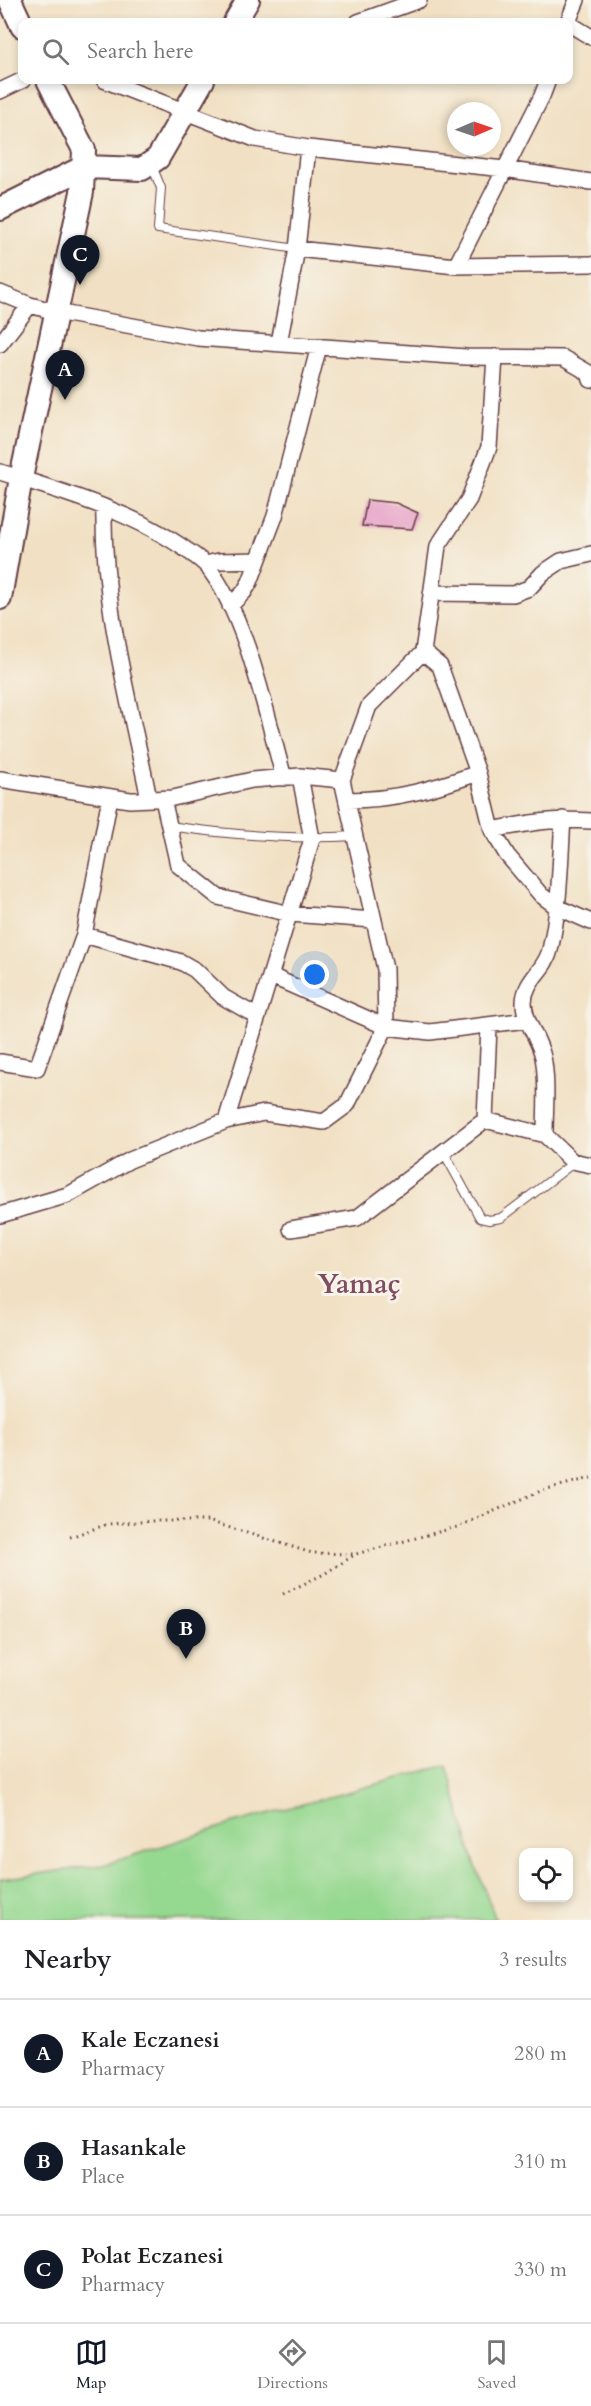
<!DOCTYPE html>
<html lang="en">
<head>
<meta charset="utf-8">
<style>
	body { margin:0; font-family:Cardo,serif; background:#f2f2f2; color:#202124 }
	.controls { position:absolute; right:18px; bottom:18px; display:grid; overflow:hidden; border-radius:12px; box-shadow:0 3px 9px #0003 }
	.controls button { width:54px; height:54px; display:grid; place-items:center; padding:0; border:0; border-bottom:2px solid #e0e0e0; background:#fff; color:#202124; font:30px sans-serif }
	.compass { position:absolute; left:447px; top:102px; width:54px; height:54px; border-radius:50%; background:#fff; box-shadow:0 3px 9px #0003; rotate:88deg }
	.you { position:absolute; left:315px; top:975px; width:21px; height:21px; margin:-15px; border:4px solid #fff; border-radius:50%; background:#1a73e8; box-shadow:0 0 0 9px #1a73e833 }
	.badge { display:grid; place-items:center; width:39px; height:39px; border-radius:50%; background:#111827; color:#fff; font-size:20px; font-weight:700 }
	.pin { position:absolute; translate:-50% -50px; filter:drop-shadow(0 2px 3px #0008) }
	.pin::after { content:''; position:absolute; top:32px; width:21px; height:18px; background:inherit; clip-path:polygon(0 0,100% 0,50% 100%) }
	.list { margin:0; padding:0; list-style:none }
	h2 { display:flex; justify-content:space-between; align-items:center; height:78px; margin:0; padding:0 24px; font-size:26px }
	h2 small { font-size:20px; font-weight:400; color:#757577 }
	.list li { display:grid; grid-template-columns:39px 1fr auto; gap:18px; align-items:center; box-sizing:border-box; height:108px; padding:0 24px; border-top:2px solid #e0e0e0 }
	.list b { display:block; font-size:22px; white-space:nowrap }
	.list p { margin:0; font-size:20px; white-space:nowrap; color:#757577 }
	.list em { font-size:20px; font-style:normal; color:#757577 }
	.icon { flex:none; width:33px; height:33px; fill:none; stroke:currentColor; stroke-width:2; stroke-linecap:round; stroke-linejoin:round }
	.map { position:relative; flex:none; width:591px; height:1920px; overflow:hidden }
	.search { position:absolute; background:#fff; box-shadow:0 3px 9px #0003; left:18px; right:18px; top:18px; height:66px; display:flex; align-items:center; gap:15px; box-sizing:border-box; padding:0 21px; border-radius:12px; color:#757577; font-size:22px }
	.sheet { height:402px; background:#fff }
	nav { display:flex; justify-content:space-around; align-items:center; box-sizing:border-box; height:84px; border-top:2px solid #e0e0e0; background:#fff; font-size:16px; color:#757577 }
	nav a { display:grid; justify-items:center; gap:3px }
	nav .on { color:#111827 }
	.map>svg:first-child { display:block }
	.green { fill:#95d890; stroke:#707c5e; stroke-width:1.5 }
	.building { fill:#e6a0c7 }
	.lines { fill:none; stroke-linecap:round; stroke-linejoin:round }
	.lane-casing { stroke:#633c42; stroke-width:10 }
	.street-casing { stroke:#633c42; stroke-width:18 }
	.secondary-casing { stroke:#633c42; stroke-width:26 }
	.path { stroke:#633c42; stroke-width:3; stroke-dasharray:1.5 4.5; stroke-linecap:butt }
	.lane { stroke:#fff; stroke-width:8 }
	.street { stroke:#fff; stroke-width:15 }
	.secondary { stroke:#fff; stroke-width:22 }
	.labels { text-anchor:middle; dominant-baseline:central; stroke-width:6; stroke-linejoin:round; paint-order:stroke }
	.district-label { font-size:27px; font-weight:bold; fill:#814c62; stroke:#f7f3e8 }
</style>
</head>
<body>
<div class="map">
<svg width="591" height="1920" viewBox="0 0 591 1920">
	<rect width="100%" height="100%" fill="#f7f3e8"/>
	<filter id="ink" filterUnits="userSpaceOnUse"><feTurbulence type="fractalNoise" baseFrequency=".0167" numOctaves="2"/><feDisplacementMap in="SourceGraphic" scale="12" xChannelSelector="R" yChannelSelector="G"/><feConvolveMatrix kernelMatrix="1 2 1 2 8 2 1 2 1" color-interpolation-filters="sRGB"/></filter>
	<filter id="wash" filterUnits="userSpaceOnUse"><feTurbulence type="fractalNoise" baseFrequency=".008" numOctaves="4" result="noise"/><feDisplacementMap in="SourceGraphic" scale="24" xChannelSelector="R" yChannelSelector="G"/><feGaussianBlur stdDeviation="1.35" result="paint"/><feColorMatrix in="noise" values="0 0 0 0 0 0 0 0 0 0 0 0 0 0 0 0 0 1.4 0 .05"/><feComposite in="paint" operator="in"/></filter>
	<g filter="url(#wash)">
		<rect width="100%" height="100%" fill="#f1e0c3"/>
		<path class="green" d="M447 1765 471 1853 496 1920H0V1879L103 1865 237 1822Z"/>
		<g id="blocks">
			<path class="building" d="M367 500 396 503 418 513 412 529 362 526Z"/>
		</g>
	</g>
	<g filter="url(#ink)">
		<use href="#blocks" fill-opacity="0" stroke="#633c42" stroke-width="1.5"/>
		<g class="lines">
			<g class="lane-casing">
				<path id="lane" d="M152 166 161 188 158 229 297 249
					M169 826C231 835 292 840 355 836
					M443 1151 480 1218 489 1220 501 1218 568 1167 572 1161"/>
			</g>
			<g class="street-casing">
				<path id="street" d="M358 22 419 0
					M568 22 577 0
					M568 23 591 37
					M104 80 255 139 308 148 504 169 591 182
					M0 91 23 80
					M297 249 456 266 591 264
					M456 266 542 96 548 80
					M0 293 30 305 56 312 198 338 466 357 563 358 589 373 591 380
					M279 343 297 249 308 148
					M0 344 30 305
					M0 472C63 492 134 512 188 551 194 555 201 560 206 565 246 613 267 717 284 778
					M104 507C102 606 130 703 149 799
					M205 564 219 561 258 560
					M432 593 513 594 529 588 543 573 561 561 591 554
					M230 606 244 592 250 582 275 516 319 346
					M423 652 440 666 478 773 492 830 507 855 541 895 557 907 591 922
					M0 779 130 800 173 798 252 780 300 776 342 780
					M163 799 178 865 218 897 290 914 374 920
					M347 800C396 800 433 789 478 773
					M492 830C529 823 553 818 591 821
					M84 935 181 962 195 970 223 997 258 1017
					M271 976 386 1027 385 969 342 780 369 706 423 652 438 546 469 499 489 447 495 357
					M0 1062 37 1068 84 935 110 797
					M485 1120 545 1135 572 1161 591 1165
					M226 1121 312 839 300 776
					M545 1135C545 1109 548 1082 543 1057 539 1038 524 1022 524 1002 525 979 545 971 550 950 560 907 560 862 563 819
					M0 1215 68 1195 130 1160 226 1121 264 1113 324 1122 347 1105 386 1027 430 1032 527 1020
					M291 1229 357 1218 485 1120 489 1026"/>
			</g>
			<g class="secondary-casing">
				<path id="secondary" d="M10 0 22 26
					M235 22 248 0
					M0 209 84 167 142 169 158 158 203 80
					M0 598 21 478 82 192 84 150 48 80"/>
			</g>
			<path class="path" d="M70 1537 108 1524 153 1521H208L312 1553 355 1554
				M283 1594 324 1574 356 1554 457 1527 543 1490 591 1478"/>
			<use href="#lane" class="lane"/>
			<use href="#street" class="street"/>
			<use href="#secondary" class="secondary"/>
		</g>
	</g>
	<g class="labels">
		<g class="district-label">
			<text x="359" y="1284">Yamaç</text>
		</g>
	</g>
</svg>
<div class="controls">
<button><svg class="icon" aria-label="locate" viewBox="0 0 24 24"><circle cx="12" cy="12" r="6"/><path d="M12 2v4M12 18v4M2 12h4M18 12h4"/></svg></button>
</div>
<svg class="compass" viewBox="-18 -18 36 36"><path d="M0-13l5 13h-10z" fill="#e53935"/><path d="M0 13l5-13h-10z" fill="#757577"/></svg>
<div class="you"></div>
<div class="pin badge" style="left:65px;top:400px">A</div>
<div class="pin badge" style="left:186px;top:1659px">B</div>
<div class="pin badge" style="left:80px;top:285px">C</div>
<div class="search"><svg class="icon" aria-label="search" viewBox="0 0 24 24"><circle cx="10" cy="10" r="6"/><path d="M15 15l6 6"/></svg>Search here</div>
</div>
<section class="sheet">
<h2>Nearby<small>3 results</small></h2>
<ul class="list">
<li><span class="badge">A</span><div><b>Kale Eczanesi</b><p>Pharmacy</p></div><em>280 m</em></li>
<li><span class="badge">B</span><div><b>Hasankale</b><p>Place</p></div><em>310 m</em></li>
<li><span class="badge">C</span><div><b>Polat Eczanesi</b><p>Pharmacy</p></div><em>330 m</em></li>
</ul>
</section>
<nav>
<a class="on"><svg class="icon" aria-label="map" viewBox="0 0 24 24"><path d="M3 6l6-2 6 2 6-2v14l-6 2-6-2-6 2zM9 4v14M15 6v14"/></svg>Map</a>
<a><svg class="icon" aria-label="directions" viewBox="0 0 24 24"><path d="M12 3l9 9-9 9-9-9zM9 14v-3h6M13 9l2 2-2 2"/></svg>Directions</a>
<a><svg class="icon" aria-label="saved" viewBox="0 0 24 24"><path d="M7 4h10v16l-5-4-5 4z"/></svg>Saved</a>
</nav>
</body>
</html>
